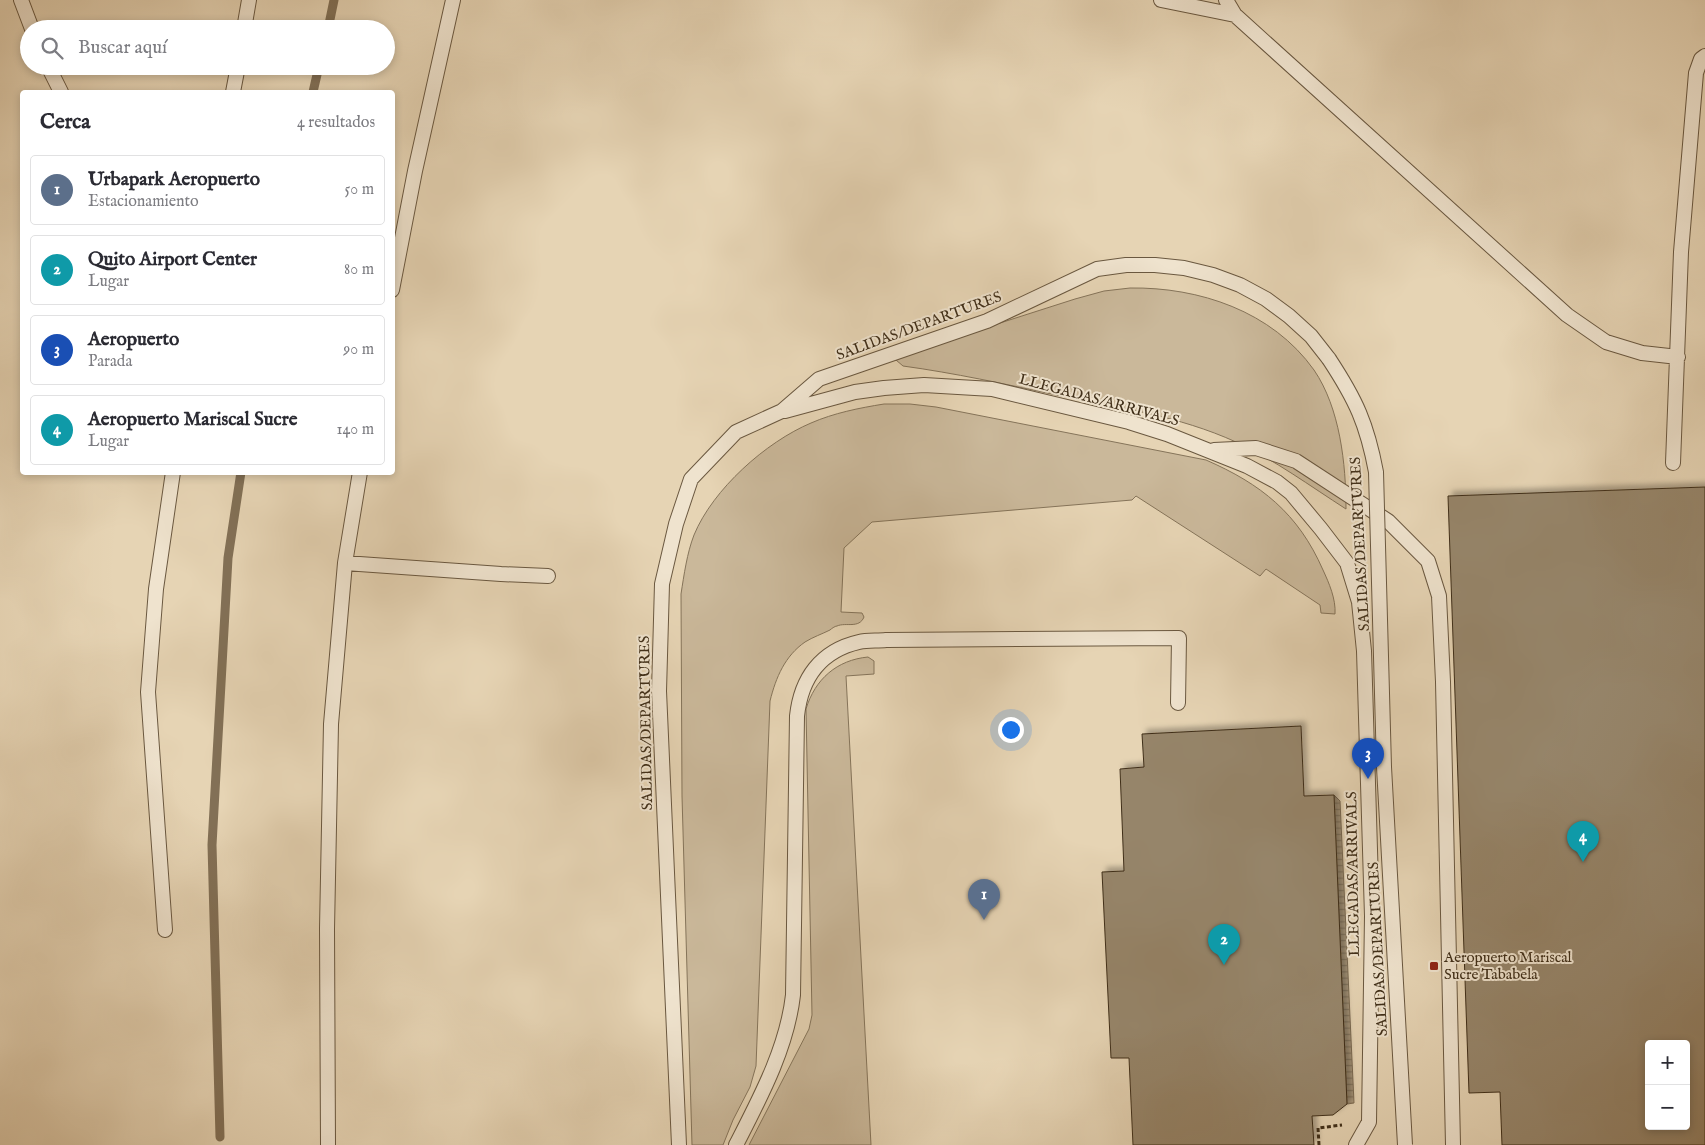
<!DOCTYPE html>
<html lang="es">
<head>
<meta charset="utf-8">
<style>
	body { margin:0; font-family:"IM FELL English",serif; background:#f7f7f7; color:#2b2b33 }
	.controls { position:absolute; right:15px; bottom:15px; display:grid; overflow:hidden; border-radius:5px; box-shadow:0 2px 8px #0003 }
	.controls button { width:45px; height:45px; display:grid; place-items:center; padding:0; border:0; border-bottom:1px solid #e1e1e2; background:#fff; color:#2b2b33; font:25px sans-serif }
	.you { position:absolute; left:1010px; top:729px; width:18px; height:18px; margin:-12px; border:4px solid #fff; border-radius:50%; background:#1a73e8; box-shadow:0 0 0 8px #1a73e833 }
	.badge { display:grid; place-items:center; width:32px; height:32px; border-radius:50%; background:#8f2418; color:#fff; font-size:16px; font-weight:700 }
	.pin { position:absolute; translate:-50% -41px; filter:drop-shadow(0 1px 2px #0008) }
	.pin::after { content:''; position:absolute; top:26px; width:18px; height:15px; background:inherit; clip-path:polygon(0 0,100% 0,50% 100%) }
	.list { margin:0; padding:0; list-style:none }
	h2 { display:flex; justify-content:space-between; align-items:center; height:65px; margin:0; padding:0 20px; font-size:21px }
	h2 small { font-size:16px; font-weight:400; color:#7c7c81 }
	.list li { display:grid; grid-template-columns:32px 1fr auto; gap:15px; align-items:center; box-sizing:border-box; height:70px; margin:0 10px 10px; padding:0 10px; border:1px solid #e1e1e2; border-radius:5px }
	.list b { display:block; font-size:19px; white-space:nowrap }
	.list p { margin:0; font-size:16px; white-space:nowrap; color:#7c7c81 }
	.list em { font-size:16px; font-style:normal; color:#7c7c81 }
	.icon { flex:none; width:28px; height:28px; fill:none; stroke:currentColor; stroke-width:2; stroke-linecap:round; stroke-linejoin:round }
	.map { position:relative; flex:none; width:1705px; height:1145px; overflow:hidden }
	.search { position:absolute; background:#fff; box-shadow:0 2px 8px #0003; left:20px; top:20px; width:375px; height:55px; display:flex; align-items:center; gap:12px; box-sizing:border-box; padding:0 18px; border-radius:28px; color:#7c7c81; font-size:19px }
	.panel { position:absolute; background:#fff; box-shadow:0 2px 8px #0003; left:20px; top:90px; width:375px; height:385px; border-radius:5px }
	.map>svg:first-child { display:block }
	.green { fill:#cab89a; stroke:#85745a }
	.water { fill:url(#water-rules); stroke:#827056 }
	.lines { fill:none; stroke-linecap:round; stroke-linejoin:round }
	.stream { stroke:#827056; stroke-width:9 }
	.building { fill:#96856a; stroke:#402f19; fill-rule:evenodd; filter:url(#shadow) }
	.service-casing { stroke:#6a5840; stroke-width:16 }
	.path { stroke:#402f19; stroke-width:3; stroke-dasharray:4 2.5; stroke-linecap:butt }
	.service { stroke:#efe3ce; stroke-width:14 }
	.service-bridge-casing { stroke:#6a5840; stroke-width:16; stroke-linecap:butt }
	.service-bridge { stroke:#efe3ce; stroke-width:14 }
	.poi-dot { fill:#8f2418; stroke:#efe3ce; stroke-width:2 }
	.labels { text-anchor:middle; dominant-baseline:central; stroke-width:4; stroke-linejoin:round; paint-order:stroke }
	.street-label { font-size:15px; fill:#402f19; stroke:#efe3ce }
	.poi-label { font-size:15px; fill:#402f19; stroke:#efe3ce; text-anchor:start }
</style>
</head>
<body>
<div class="map">
<svg width="1705" height="1145" viewBox="0 0 1705 1145">
	<defs>
		<pattern id="water-rules" width="6" height="5" patternUnits="userSpaceOnUse" patternTransform="scale(1.25)"><rect width="6" height="5" fill="#ae9c7f"/><path d="M0 2.5h6" fill="none" stroke="#8f8067"/></pattern>
		<filter id="shadow"><feDropShadow dx="4.5" dy="-4.5" stdDeviation="2.5" flood-color="#0004"/></filter>
	</defs>
	<rect width="100%" height="100%" fill="#e6d4b4"/>
	<filter id="stains"><feTurbulence type="fractalNoise" baseFrequency=".004" numOctaves="4"/><feColorMatrix values="0 0 0 0 .2 0 0 0 0 .09 0 0 0 0 .02 0 0 0 .5 -.17"/></filter>
	<radialGradient id="worn" r=".72"><stop offset=".6" stop-color="#630" stop-opacity="0"/><stop offset="1" stop-color="#630" stop-opacity=".3"/></radialGradient>
	<path class="green" d="M1130 288C1199 287 1272 311 1314 370 1340 408 1346 464 1346 509 1310 486 1275 460 1236 442 1179 416 1117 407 1056 395 1005 384 954 373 903 366L896 360 897 356 1075 299 1104 291Z
		M884 404H910L936 407 1206 460C1261 484 1298 513 1323 570 1329 583 1336 599 1335 614L1321 613 1320 605 1266 569 1260 576 1136 496 1132 500 872 522 844 548 841 612 862 613 864 617C859 629 846 622 837 626 835 626 831 629 830 630 822 634 813 637 805 642 785 656 776 677 770 701L756 1066 750 1087 733 1120 723 1145H692L682 796 681 594C684 575 687 553 694 535 713 489 766 442 811 423 834 413 859 408 884 404Z
		M868 657 874 661V674L846 676 871 1145H749L809 1029 812 1015 806 709C815 679 837 660 868 657Z"/>
	<path class="water" d="M1334 795 1340 801 1354 1103 1347 1104Z"/>
	<g class="lines">
		<path class="stream" d="M328 29 334 0
			M313 92 319 66
			M220 1137 212 845 228 558 241 472"/>
	</g>
	<path class="building" d="M1705 487V1145H1502L1500 1092 1469 1093 1448 496ZM1649 1044H1686V1126H1649Z
		M1301 726 1304 796 1334 795 1347 1104 1333 1115 1312 1116 1314 1145H1133L1129 1058H1111L1102 872 1124 871 1120 769 1144 767 1142 734Z"/>
	<g class="lines">
		<g class="service-casing">
			<path id="service" d="M21 0 32 29
				M1161 0 1235 15
				M1226 0 1235 15 1567 315 1606 342 1642 353 1678 357
				M244 29 249 0
				M48 66 61 92
				M233 92 238 66
				M392 290 415 171 453 0
				M785 411 855 392 884 388 924 385 992 389 1129 422 1167 434 1247 466 1277 482 1291 493 1321 529 1347 563 1359 602 1364 651 1372 916 1369 1122 1356 1145
				M1214 450 1256 448 1296 461 1388 521 1428 561 1439 596 1443 682 1453 1145
				M1673 463 1681 252 1696 73 1701 59 1705 56
				M345 563 501 574 548 576
				M165 930 148 692 156 589 173 472
				M328 1145 327 929 331 724 345 563 360 472
				M679 1145 659 691 662 584 676 524 691 479 736 432 782 411 819 379 987 321 1097 269 1126 265H1155L1184 268 1213 275 1240 285 1266 299 1289 316 1311 336 1329 359
				M736 1145C760 1098 787 1048 793 995L797 716C801 679 820 651 859 642 867 640 877 641 886 640L1179 638 1178 703"/>
		</g>
		<path class="path" d="M1319 1145 1318 1128 1342 1125"/>
		<use href="#service" class="service"/>
		<g class="service-bridge-casing">
			<path id="service-bridge" d="M1329 359C1356 400 1367 424 1376 472L1384 767 1405 1145"/>
		</g>
		<use href="#service-bridge" class="service-bridge"/>
	</g>
	<rect class="poi-dot" x="1429" y="961" width="10" height="10" rx="2.5"/>
	<g class="labels">
		<g class="street-label">
			<text transform="translate(919 326) rotate(-20)">SALIDAS/DEPARTURES</text>
			<text transform="translate(1099 400) rotate(15)">LLEGADAS/ARRIVALS</text>
			<text transform="translate(1360 544) rotate(-93)">SALIDAS/DEPARTURES</text>
			<text transform="translate(646 723) rotate(-91)">SALIDAS/DEPARTURES</text>
			<text transform="translate(1353 874) rotate(-91)">LLEGADAS/ARRIVALS</text>
			<text transform="translate(1378 949) rotate(-93)">SALIDAS/DEPARTURES</text>
		</g>
		<g class="poi-label">
			<text x="1444" y="957">Aeropuerto Mariscal<tspan x="1444" dy="17">Sucre Tababela</tspan></text>
		</g>
	</g>
	<rect width="100%" height="100%" filter="url(#stains)"/>
	<rect width="100%" height="100%" fill="url(#worn)"/>
</svg>
<div class="controls">
<button>+</button>
<button>−</button>
</div>
<div class="you"></div>
<div class="pin badge" style="left:984px;top:920px;background:#5c6f8a">1</div>
<div class="pin badge" style="left:1224px;top:965px;background:#0f9aa8">2</div>
<div class="pin badge" style="left:1368px;top:779px;background:#1a4fb4">3</div>
<div class="pin badge" style="left:1583px;top:862px;background:#0f9aa8">4</div>
<div class="search"><svg class="icon" aria-label="search" viewBox="0 0 24 24"><circle cx="10" cy="10" r="6"/><path d="M15 15l6 6"/></svg>Buscar aquí</div>
<section class="panel">
<h2>Cerca<small>4 resultados</small></h2>
<ul class="list">
<li><span class="badge" style="background:#5c6f8a">1</span><div><b>Urbapark Aeropuerto</b><p>Estacionamiento</p></div><em>50 m</em></li>
<li><span class="badge" style="background:#0f9aa8">2</span><div><b>Quito Airport Center</b><p>Lugar</p></div><em>80 m</em></li>
<li><span class="badge" style="background:#1a4fb4">3</span><div><b>Aeropuerto</b><p>Parada</p></div><em>90 m</em></li>
<li><span class="badge" style="background:#0f9aa8">4</span><div><b>Aeropuerto Mariscal Sucre</b><p>Lugar</p></div><em>140 m</em></li>
</ul>
</section>
</div>
</body>
</html>
